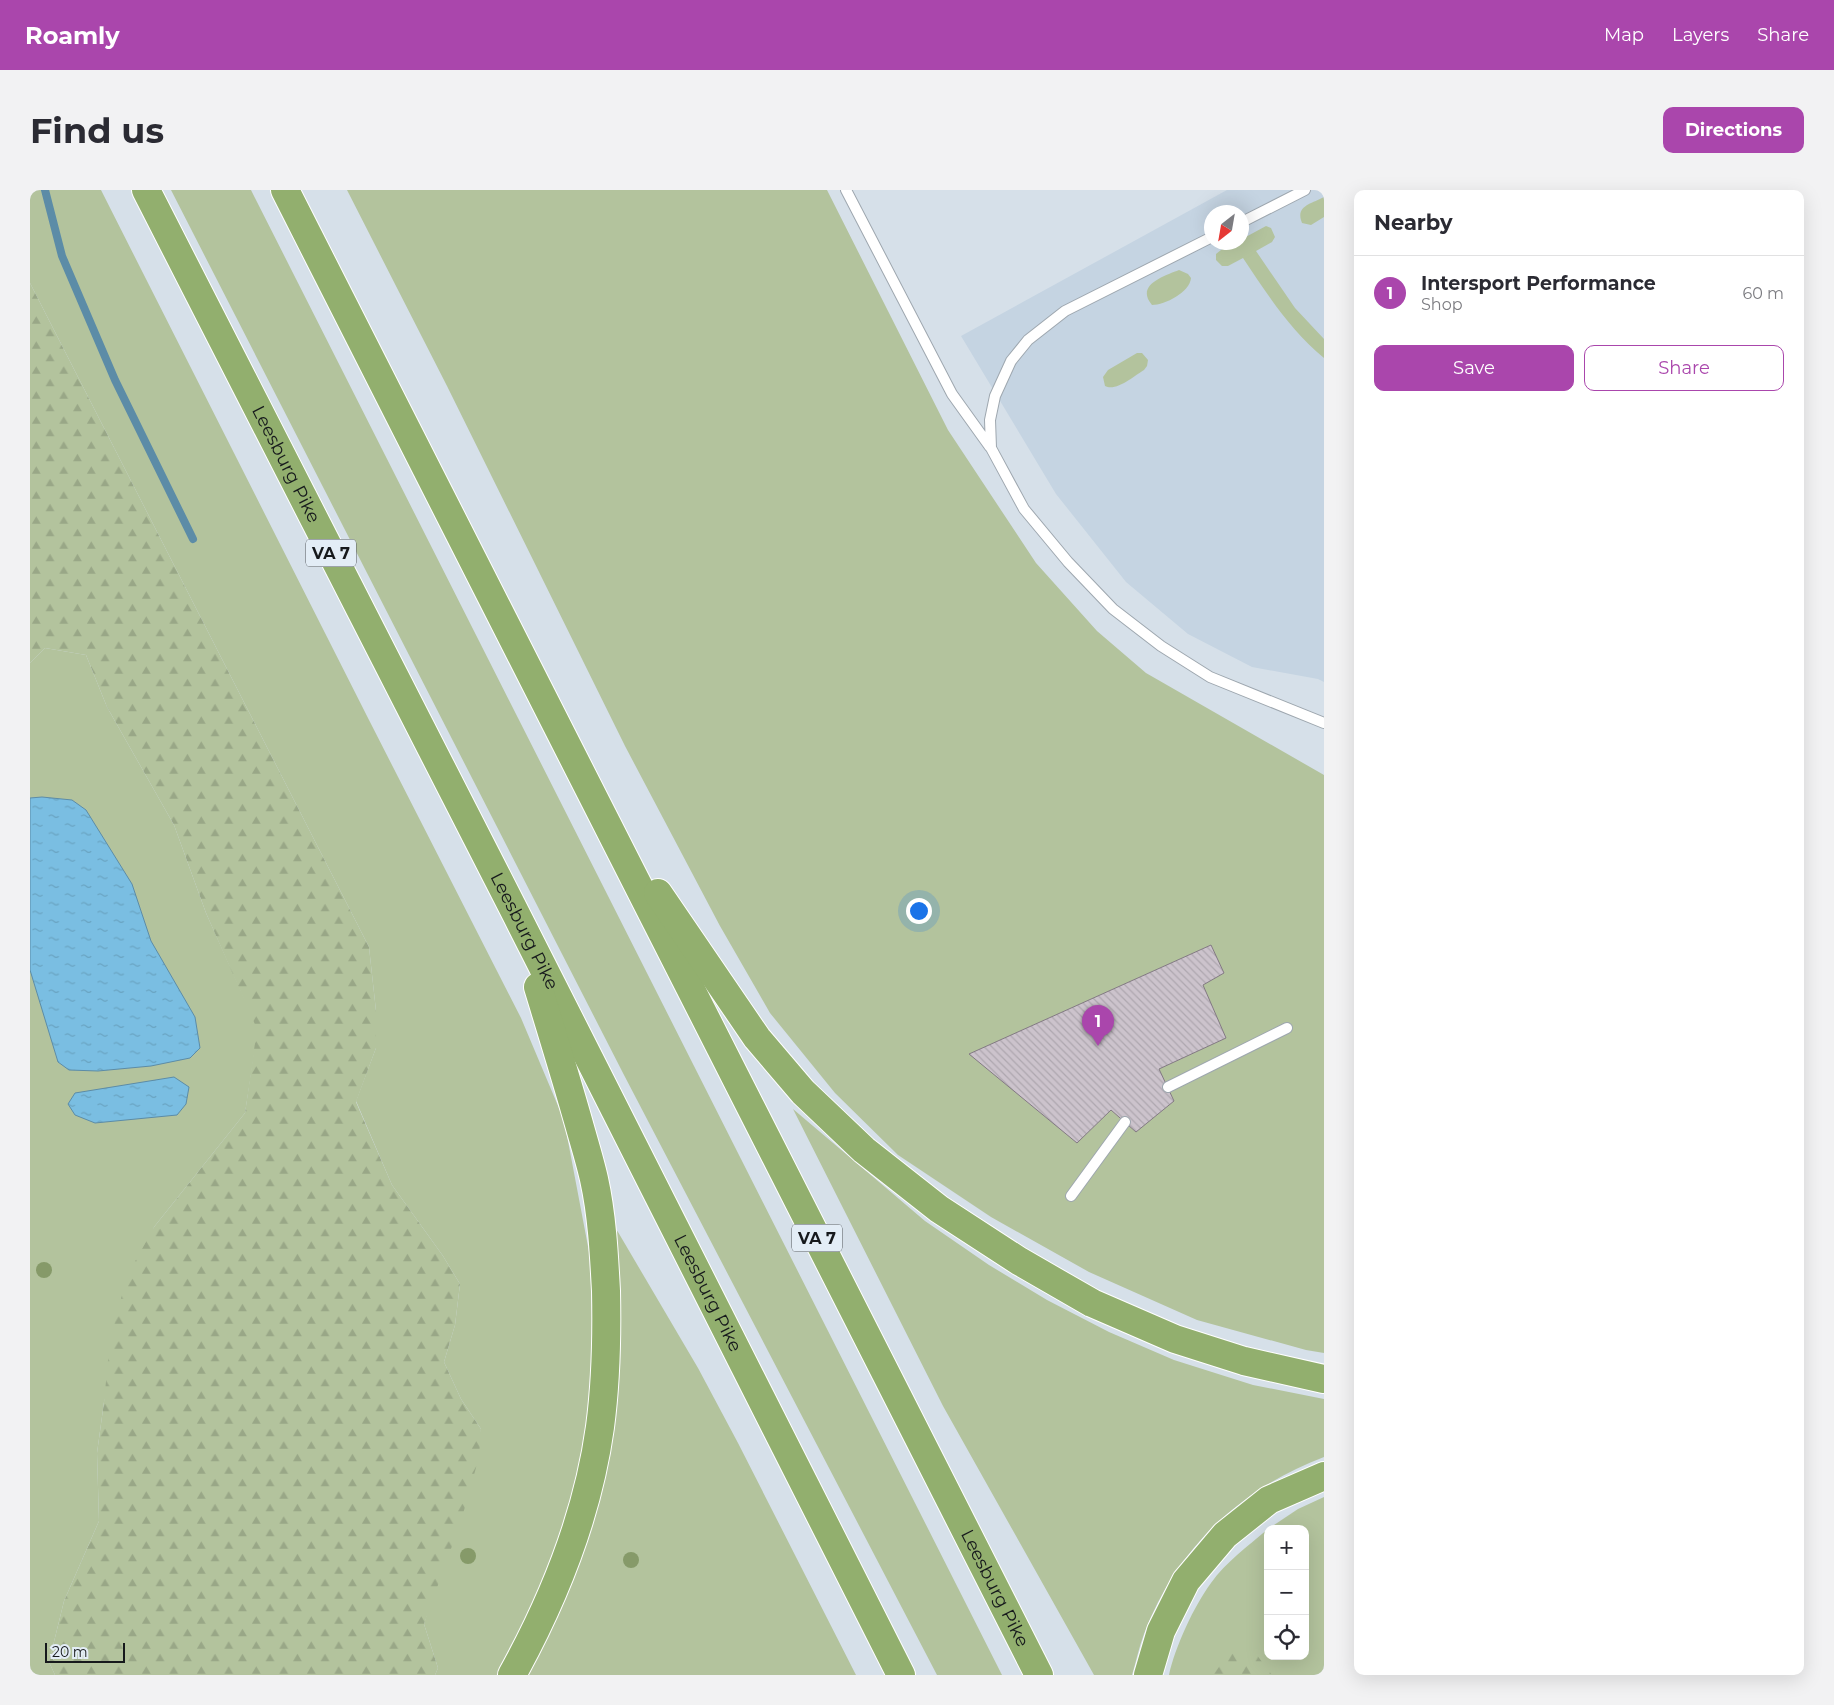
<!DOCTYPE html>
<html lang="en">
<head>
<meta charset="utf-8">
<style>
	body { margin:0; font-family:Montserrat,sans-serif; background:#f2f2f3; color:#2b2b33 }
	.controls { position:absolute; right:15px; bottom:15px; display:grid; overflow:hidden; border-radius:10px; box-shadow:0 5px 20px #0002 }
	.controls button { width:45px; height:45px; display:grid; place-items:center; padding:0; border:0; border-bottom:1px solid #e1e1e2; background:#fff; color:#2b2b33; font:25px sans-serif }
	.compass { position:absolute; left:1174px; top:15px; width:45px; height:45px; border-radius:50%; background:#fff; box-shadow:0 5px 20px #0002; rotate:211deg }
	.scale { position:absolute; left:15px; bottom:12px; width:80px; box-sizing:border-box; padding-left:5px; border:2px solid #16191c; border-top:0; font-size:14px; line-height:18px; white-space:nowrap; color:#16191c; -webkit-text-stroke:4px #e3edf6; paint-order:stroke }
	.you { position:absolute; left:888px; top:720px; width:18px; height:18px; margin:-12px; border:4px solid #fff; border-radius:50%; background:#1a73e8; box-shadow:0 0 0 8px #1a73e833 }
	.badge { display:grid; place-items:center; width:32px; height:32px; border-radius:50%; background:#aa46ac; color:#fff; font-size:16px; font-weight:700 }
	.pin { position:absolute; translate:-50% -41px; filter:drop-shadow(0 1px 2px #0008) }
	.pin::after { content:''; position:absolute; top:26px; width:18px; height:15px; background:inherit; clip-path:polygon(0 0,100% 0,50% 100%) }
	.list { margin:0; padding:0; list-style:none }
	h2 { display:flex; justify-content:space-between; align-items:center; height:65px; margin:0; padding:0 20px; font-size:21px }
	h2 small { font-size:16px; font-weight:400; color:#7c7c81 }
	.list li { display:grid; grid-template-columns:32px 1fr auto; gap:15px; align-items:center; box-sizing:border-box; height:75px; padding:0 20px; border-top:1px solid #e1e1e2 }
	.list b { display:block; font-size:19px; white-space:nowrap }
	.list p { margin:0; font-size:16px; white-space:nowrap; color:#7c7c81 }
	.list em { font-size:16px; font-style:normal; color:#7c7c81 }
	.actions { display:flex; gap:10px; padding:15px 20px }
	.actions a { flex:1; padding:11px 0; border:1px solid #aa46ac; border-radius:10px; text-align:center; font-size:18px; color:#aa46ac }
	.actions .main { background:#aa46ac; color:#fff }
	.icon { flex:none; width:28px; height:28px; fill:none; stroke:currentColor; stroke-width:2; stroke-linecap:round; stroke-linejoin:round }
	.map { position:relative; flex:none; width:1294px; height:1485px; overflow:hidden; border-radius:10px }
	header { display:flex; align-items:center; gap:30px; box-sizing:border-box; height:70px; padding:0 25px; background:#aa46ac; color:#fff }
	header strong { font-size:24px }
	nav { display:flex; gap:28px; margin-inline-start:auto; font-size:18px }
	.intro { display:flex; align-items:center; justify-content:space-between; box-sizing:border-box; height:120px; padding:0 30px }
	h1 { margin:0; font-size:35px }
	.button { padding:12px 22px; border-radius:10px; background:#aa46ac; color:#fff; font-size:18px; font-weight:700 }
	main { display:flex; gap:30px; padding:0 30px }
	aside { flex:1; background:#fff; border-radius:10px; box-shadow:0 5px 20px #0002 }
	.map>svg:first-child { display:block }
	.built { fill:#c5d4e2; fill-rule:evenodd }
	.grass { fill:#b3c39d }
	.forest { fill:url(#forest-firs) }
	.water { fill:url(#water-ripples); stroke:#5c8ca7 }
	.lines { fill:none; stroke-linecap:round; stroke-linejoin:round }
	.stream { stroke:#5c8ca7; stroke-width:8 }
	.building { fill:url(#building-back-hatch); stroke:#837a83 }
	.service-casing { stroke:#9ea7af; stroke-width:12 }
	.motorway-casing { stroke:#fff; stroke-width:30 }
	.service { stroke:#fff; stroke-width:10 }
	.motorway { stroke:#92af6e; stroke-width:28 }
	.tree { fill:#869a69 }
	.labels { text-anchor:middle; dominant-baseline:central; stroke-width:4; stroke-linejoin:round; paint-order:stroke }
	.shield { fill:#e3edf6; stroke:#54595d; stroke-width:1 }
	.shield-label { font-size:16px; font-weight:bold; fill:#16191c }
	.street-label { font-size:18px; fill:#16191c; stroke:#e3edf6 }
</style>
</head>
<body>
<header>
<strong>Roamly</strong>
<nav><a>Map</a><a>Layers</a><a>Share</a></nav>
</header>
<div class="intro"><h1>Find us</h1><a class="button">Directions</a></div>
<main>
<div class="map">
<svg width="1294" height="1485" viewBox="0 0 1294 1485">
	<defs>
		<pattern id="forest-firs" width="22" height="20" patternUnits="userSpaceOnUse" patternTransform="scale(1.25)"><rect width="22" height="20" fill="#b3c39d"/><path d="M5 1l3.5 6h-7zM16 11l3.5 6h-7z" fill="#99a787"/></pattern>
		<pattern id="water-ripples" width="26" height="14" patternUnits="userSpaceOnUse" patternTransform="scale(1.25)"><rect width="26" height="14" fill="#7abee2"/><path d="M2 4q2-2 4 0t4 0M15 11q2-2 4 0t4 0" fill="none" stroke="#69a3c1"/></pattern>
		<pattern id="building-back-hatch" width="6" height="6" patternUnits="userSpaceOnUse" patternTransform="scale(1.25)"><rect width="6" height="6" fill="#ccc3cc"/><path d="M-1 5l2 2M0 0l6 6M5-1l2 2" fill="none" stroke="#aea7af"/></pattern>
	</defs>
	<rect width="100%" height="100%" fill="#d6e0e9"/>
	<path class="built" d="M1197 0H1294V492L1288 489 1222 477 1158 444 1096 392 1026 304 931 146ZM1182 22H1212V52H1182Z"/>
	<path class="grass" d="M0 0H71L339 530 491 828 534 930 560 1067 563 1151 557 1241 537 1324 506 1417 471 1485H405L408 1478 394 1434 451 1239 431 1209 414 1172 425 1135 430 1094 413 1066 362 995 326 911 346 858V821L339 757 0 93Z
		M141 0H221L972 1485H907L594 885Z
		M317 0H797L918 240 1006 373 1067 441 1116 483 1294 585V1163L1276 1160 1167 1130 1059 1082 961 1027 868 965 805 903 740 823 690 736 595 556 417 196Z
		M1294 7V27L1281 35 1272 33C1265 16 1281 14 1294 7Z
		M1236 36 1241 38 1245 47 1242 52 1226 61 1265 118 1294 149V168C1260 140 1237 104 1213 68L1198 76H1192L1186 70V64C1193 58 1203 52 1212 52V49Z
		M1149 80 1158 84 1161 88C1160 102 1135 115 1122 115 1105 95 1134 86 1149 80Z
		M1107 163H1112L1118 170 1117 176 1114 180C1104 186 1086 202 1075 196L1073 187 1078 180Z
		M15 458 56 465 77 517 144 635 176 723 228 839 215 923 124 1037 74 1212 67 1263 69 1331 34 1411 19 1472 25 1485H0V473Z
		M763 919 895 1031 959 1075 1017 1110 1079 1142 1144 1170 1223 1195 1294 1209V1267C1210 1299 1146 1359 1114 1444 1109 1457 1106 1472 1102 1485H1064L913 1216Z
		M584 1037 588 1042 668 1178 708 1253 826 1485H495L554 1341Z
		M1294 1307V1485H1139C1145 1457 1164 1416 1181 1393 1196 1372 1218 1356 1238 1339V1466H1275V1339H1238L1268 1319Z"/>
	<path class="forest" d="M0 93 339 757 346 821V858L326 912 362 995 413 1066 430 1094 425 1135 414 1172 431 1209 451 1239 449 1267 431 1331 394 1434 408 1478 405 1485H25L19 1472 34 1411 69 1331 67 1263 74 1212 80 1150 97 1086 124 1037 215 923 227 839 176 723 144 635 77 517 56 465 15 458 0 473Z
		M1202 1459 1223 1460 1242 1485H1183Z"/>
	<path class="water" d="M12 607 42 610 56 620 102 694 121 751 165 827 170 858 160 868 121 876 68 881 39 880 28 872 0 780V608Z
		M144 887 159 897 156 914 147 925 65 933 45 925 38 914 45 903Z"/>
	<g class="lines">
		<path class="stream" d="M15 0 32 66 85 190 163 349"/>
	</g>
	<path class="building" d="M1181 755 1194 783 1173 795 1196 848 1129 879 1144 911 1106 942 1081 920 1047 953 939 864Z"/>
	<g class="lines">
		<g class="service-casing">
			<path id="service" d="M816 0 922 204 960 257
				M1212 32 1275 0
				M1182 47 1035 121 998 150 981 171 965 206 960 230 961 258 994 319 1038 372 1083 419 1131 456 1180 487 1294 533
				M1138 897 1257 838
				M1041 1006 1095 932"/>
		</g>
		<g class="motorway-casing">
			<g id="motorway">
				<path id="s1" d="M116 0 487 726 871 1485"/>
				<path id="s2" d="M255 0 1009 1485"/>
				<path d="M628 703 727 848 773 902 834 960 909 1019 989 1071 1062 1113 1145 1149 1214 1171 1294 1189"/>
				<path d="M482 1485C524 1409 558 1324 570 1237 576 1192 577 1147 576 1101 574 1064 572 1025 564 989 560 971 554 952 549 934 536 888 522 843 508 797"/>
				<path d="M1118 1485 1131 1441 1156 1391 1195 1345 1239 1310 1294 1286"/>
			</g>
		</g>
		<use href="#service" class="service"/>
		<use href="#motorway" class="motorway"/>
	</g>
	<g class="tree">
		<circle cx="14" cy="1080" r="8"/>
		<circle cx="438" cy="1366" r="8"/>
		<circle cx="601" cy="1370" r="8"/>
	</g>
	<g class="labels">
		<g class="shield">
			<rect x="276" y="349.5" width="50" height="27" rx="4"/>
			<rect x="762" y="1034.5" width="50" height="27" rx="4"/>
		</g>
		<g class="shield-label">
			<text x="301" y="363">VA 7</text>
			<text x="787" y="1048">VA 7</text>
		</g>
		<g class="street-label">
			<text stroke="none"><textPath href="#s1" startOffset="308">Leesburg Pike</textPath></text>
			<text stroke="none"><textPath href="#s1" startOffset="832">Leesburg Pike</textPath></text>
			<text stroke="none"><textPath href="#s1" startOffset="1238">Leesburg Pike</textPath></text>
			<text stroke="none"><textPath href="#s2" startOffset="1568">Leesburg Pike</textPath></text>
		</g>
	</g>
</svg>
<div class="controls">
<button>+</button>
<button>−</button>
<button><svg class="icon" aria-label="locate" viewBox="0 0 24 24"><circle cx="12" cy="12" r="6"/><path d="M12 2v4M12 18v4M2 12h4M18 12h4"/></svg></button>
</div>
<svg class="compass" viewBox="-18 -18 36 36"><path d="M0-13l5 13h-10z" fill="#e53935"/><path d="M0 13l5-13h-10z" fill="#7c7c81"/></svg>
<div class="scale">20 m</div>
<div class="you"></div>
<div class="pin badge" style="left:1068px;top:856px">1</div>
</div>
<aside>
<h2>Nearby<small></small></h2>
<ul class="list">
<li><span class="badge">1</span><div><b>Intersport Performance</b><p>Shop</p></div><em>60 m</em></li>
</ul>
<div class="actions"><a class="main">Save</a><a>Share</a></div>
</aside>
</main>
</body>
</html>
